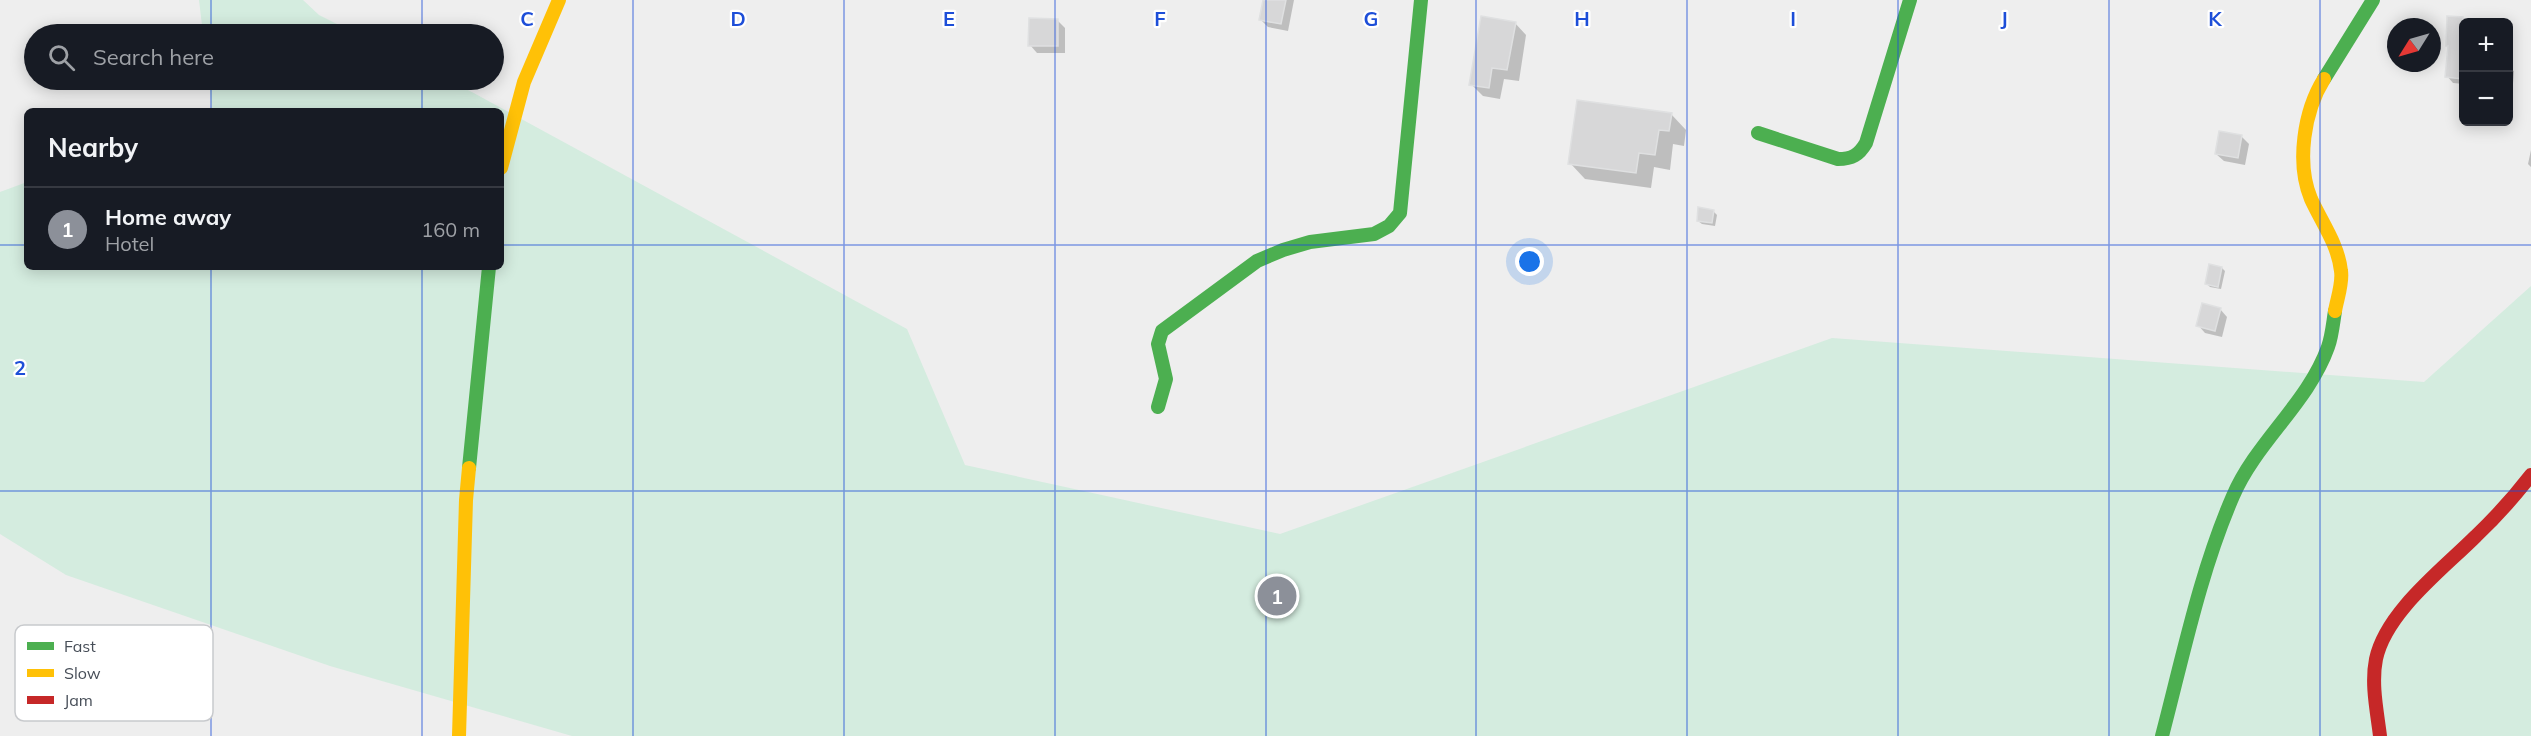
<!DOCTYPE html>
<html lang="en">
<head>
<meta charset="utf-8">
<style>
	body { margin:0; font-family:Mulish,sans-serif; background:#242831; color:#f1f3f6 }
	.controls { position:absolute; right:18px; top:18px; display:grid; overflow:hidden; border-radius:9px; box-shadow:0 3px 15px #0003 }
	.controls button { width:54px; height:54px; display:grid; place-items:center; padding:0; border:0; border-bottom:2px solid #363941; background:#171b24; color:#f1f3f6; font:30px sans-serif }
	.compass { position:absolute; left:2387px; top:18px; width:54px; height:54px; border-radius:50%; background:#171b24; box-shadow:0 3px 15px #0003; rotate:233deg }
	.you { position:absolute; left:1530px; top:262px; width:21px; height:21px; margin:-15px; border:4px solid #fff; border-radius:50%; background:#1a73e8; box-shadow:0 0 0 9px #1a73e833 }
	.badge { display:grid; place-items:center; width:39px; height:39px; border-radius:50%; background:#8c9099; color:#fff; font-size:20px; font-weight:700 }
	.pin { position:absolute; translate:-50% -50%; border:3px solid #fff; box-shadow:0 2px 6px #0006 }
	.list { margin:0; padding:0; list-style:none }
	h2 { display:flex; justify-content:space-between; align-items:center; height:78px; margin:0; padding:0 24px; font-size:26px }
	h2 small { font-size:20px; font-weight:400; color:#9ea1a6 }
	.list li { display:grid; grid-template-columns:39px 1fr auto; gap:18px; align-items:center; box-sizing:border-box; height:84px; padding:0 24px; border-top:2px solid #363941 }
	.list b { display:block; font-size:22px; white-space:nowrap }
	.list p { margin:0; font-size:20px; white-space:nowrap; color:#9ea1a6 }
	.list em { font-size:20px; font-style:normal; color:#9ea1a6 }
	.icon { flex:none; width:33px; height:33px; fill:none; stroke:currentColor; stroke-width:2; stroke-linecap:round; stroke-linejoin:round }
	.map { position:relative; flex:none; width:2531px; height:736px; overflow:hidden }
	.search { position:absolute; background:#171b24; box-shadow:0 3px 15px #0003; left:24px; top:24px; width:480px; height:66px; display:flex; align-items:center; gap:15px; box-sizing:border-box; padding:0 21px; border-radius:33px; color:#9ea1a6; font-size:22px }
	.panel { position:absolute; background:#171b24; box-shadow:0 3px 15px #0003; left:24px; top:108px; width:480px; height:162px; border-radius:9px }
	.map>svg:first-child { display:block }
	.green { fill:#d4ecdf }
	.shadow { fill:#0003 }
	.building { fill:#d7d7d8; stroke:#dfe0e1; stroke-width:1.5 }
	.lines { fill:none; stroke-linecap:round; stroke-linejoin:round }
	.fast { stroke:#4caf50; stroke-width:14 }
	.slow { stroke:#ffc107; stroke-width:14 }
	.jam { stroke:#c62828; stroke-width:14 }
	.grid { fill:none; stroke:#1d4ed8; stroke-width:1.5; stroke-opacity:0.55 }
	.key { fill:#fff; stroke:#c8cacd; stroke-width:1.5 }
	.key-label { font-size:16px; fill:#474e58 }
	.grid-label { font-size:20px; text-anchor:middle; font-weight:bold; fill:#1d4ed8; stroke:#fff; stroke-width:4.5; stroke-linejoin:round; paint-order:stroke }
</style>
</head>
<body>
<div class="map">
<svg width="2531" height="736" viewBox="0 0 2531 736">
	<rect width="100%" height="100%" fill="#eee"/>
	<path class="green" d="M199 0H303L319 15 357 34H203Z
		M209 80H448L470 91 907 329 965 465 1280 534 1832 338 2424 382 2531 286V736H572L330 666 66 575 0 534V192L27 182V267H501V111H212Z"/>
	<path class="shadow" d="M1264 0H1294L1288 31 1268 27 1261 20Z
		M2448 18 2478 19 2481 22H2464V84L2453 83 2447 76 2449 48 2447 45Z
		M1057 20 1065 28V53H1037L1030 45Z
		M1515 23 1526 35 1519 81 1504 79 1500 99 1483 96 1471 84Z
		M2508 68 2514 71 2513 84 2508 83Z
		M1671 114 1686 130 1684 146 1673 144 1670 170 1654 167 1651 188 1585 179 1570 163Z
		M2241 136 2249 144 2245 165 2224 161 2216 154Z
		M2531 150V167L2528 164Z
		M1713 211 1717 215 1715 226 1702 224 1698 221Z
		M2222 268 2225 271 2221 289 2210 287 2206 283Z
		M2220 309 2227 317 2222 337 2205 333 2198 325Z"/>
	<path class="building" d="M1263 0H1286L1281 24 1259 20Z
		M1481 16 1516 22 1507 70 1492 68 1489 88 1469 85Z
		M2447 16 2463 17V79L2445 77 2448 46H2446Z
		M1029 18 1058 19V46H1028Z
		M1577 100 1672 113 1669 131 1659 130 1655 155 1639 153 1636 173 1568 164Z
		M2219 131 2242 135 2238 158 2215 154Z
		M1698 207 1714 210 1712 223 1697 221Z
		M2209 264 2222 267 2218 287 2205 284Z
		M2202 303 2221 308 2215 331 2196 326Z"/>
	<g class="lines">
		<path class="fast" d="M2324 79 2373 0
			M1758 133 1838 159C1852 159 1859 155 1866 143L1910 0
			M1158 407 1166 379 1158 344 1162 331 1257 261 1283 250 1310 242 1374 234 1389 226 1400 213 1421 0
			M469 468 489 267
			M2162 736C2183 656 2200 572 2233 496 2256 442 2308 403 2328 347 2332 336 2333 323 2335 311"/>
		<path class="slow" d="M2324 79C2304 111 2296 163 2311 199 2322 223 2338 244 2341 271 2343 283 2337 299 2335 311
			M501 168 524 82 559 0
			M459 736 466 500 469 468"/>
		<path class="jam" d="M2380 736C2377 711 2371 684 2376 659 2386 612 2443 569 2476 536 2496 517 2514 497 2531 475"/>
	</g>
	<path class="grid" d="M211 0V34M422 0V34M633 0V736M844 0V736M1055 0V736M1266 0V736M1476 0V736M1687 0V736M1898 0V736M2109 0V736M2320 0V736M211 80V111M422 80V111M0 245H27M501 245H2531M211 267V736M422 267V736M0 491H2531"/>
	<rect x="15" y="625" width="198" height="96" rx="9" class="key"/>
	<rect x="27" y="642" width="27" height="8" fill="#4caf50"/>
	<rect x="27" y="669" width="27" height="8" fill="#ffc107"/>
	<rect x="27" y="696" width="27" height="8" fill="#c62828"/>
	<g class="key-label">
		<text x="64" y="652">Fast</text>
		<text x="64" y="679">Slow</text>
		<text x="64" y="706">Jam</text>
	</g>
	<g class="grid-label">
		<text x="527" y="26">C</text>
		<text x="738" y="26">D</text>
		<text x="949" y="26">E</text>
		<text x="1160" y="26">F</text>
		<text x="1371" y="26">G</text>
		<text x="1582" y="26">H</text>
		<text x="1793" y="26">I</text>
		<text x="2004" y="26">J</text>
		<text x="2215" y="26">K</text>
		<text x="20" y="375">2</text>
	</g>
</svg>
<div class="controls">
<button>+</button>
<button>−</button>
</div>
<svg class="compass" viewBox="-18 -18 36 36"><path d="M0-13l5 13h-10z" fill="#e53935"/><path d="M0 13l5-13h-10z" fill="#9ea1a6"/></svg>
<div class="you"></div>
<div class="pin badge" style="left:1277px;top:596px">1</div>
<div class="search"><svg class="icon" aria-label="search" viewBox="0 0 24 24"><circle cx="10" cy="10" r="6"/><path d="M15 15l6 6"/></svg>Search here</div>
<section class="panel">
<h2>Nearby<small></small></h2>
<ul class="list">
<li><span class="badge">1</span><div><b>Home away</b><p>Hotel</p></div><em>160 m</em></li>
</ul>
</section>
</div>
</body>
</html>
